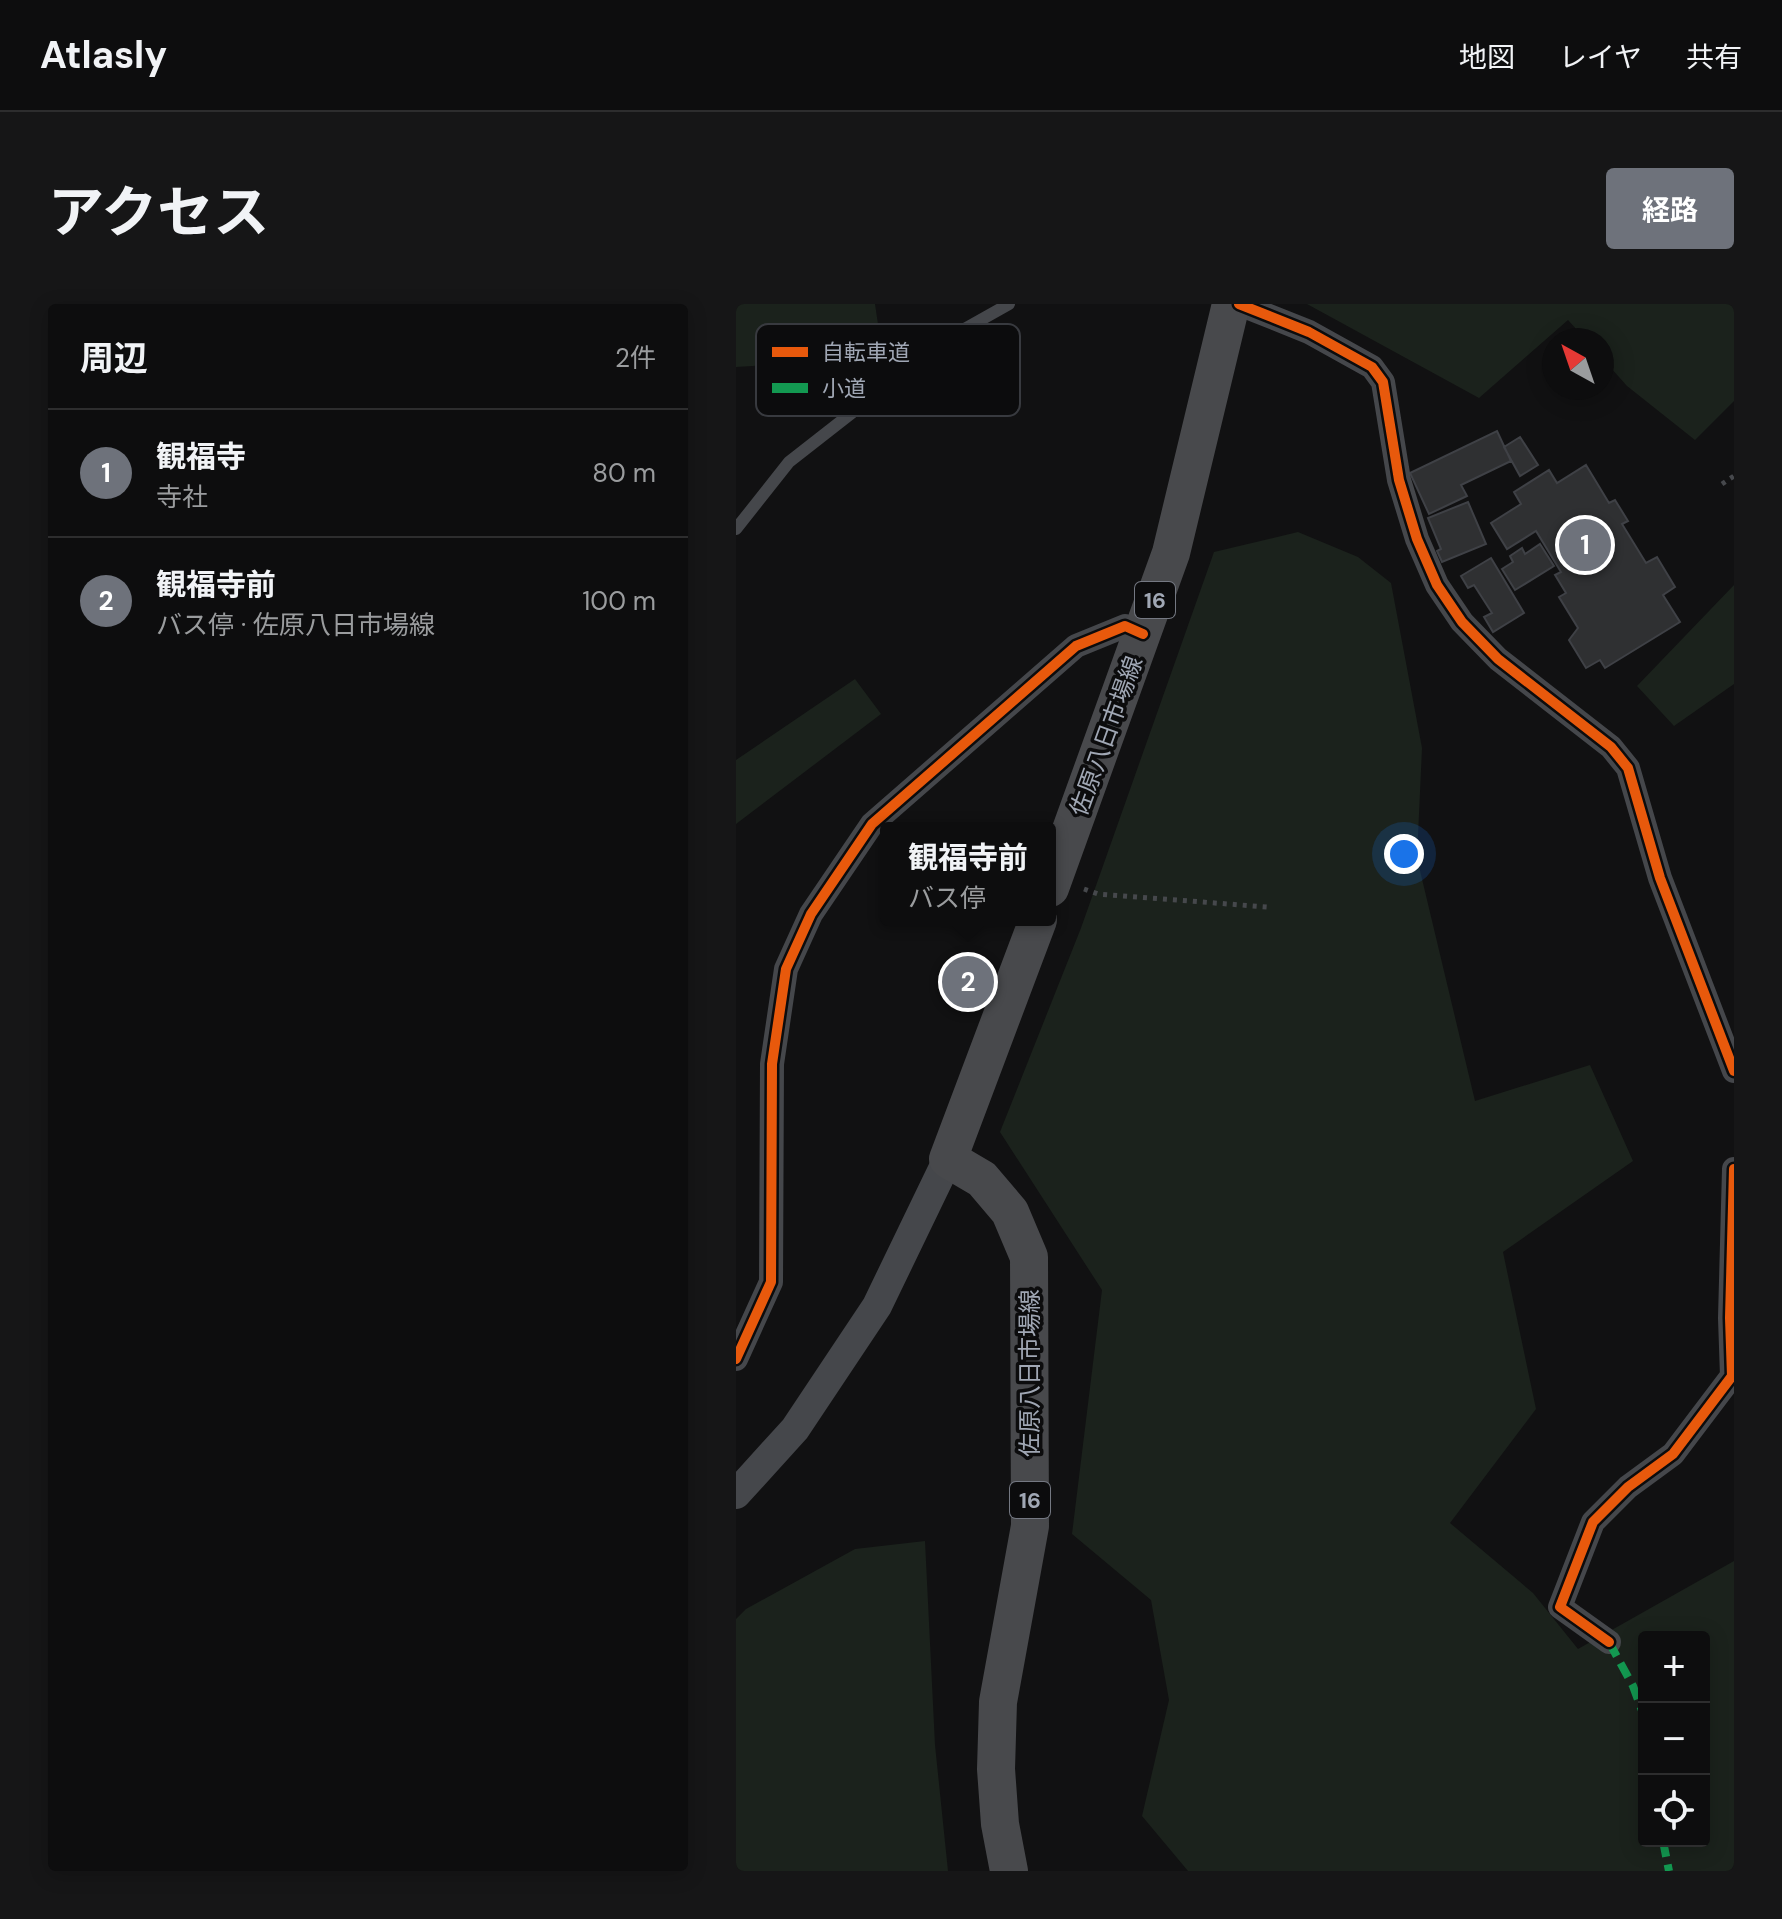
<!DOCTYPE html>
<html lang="ja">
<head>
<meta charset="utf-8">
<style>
	body { margin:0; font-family:"DM Sans","Noto Sans JP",sans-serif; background:#161617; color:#f1f3f6 }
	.controls { position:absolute; right:24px; bottom:24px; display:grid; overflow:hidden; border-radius:8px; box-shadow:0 4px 20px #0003 }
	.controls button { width:72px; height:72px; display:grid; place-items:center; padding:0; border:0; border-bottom:2px solid #2d2d2e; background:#0d0d0e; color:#f1f3f6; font:40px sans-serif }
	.compass { position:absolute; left:806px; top:24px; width:72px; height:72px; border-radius:50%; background:#0d0d0e; box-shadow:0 4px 20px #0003; rotate:320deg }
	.you { position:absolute; left:668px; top:550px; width:28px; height:28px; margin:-20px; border:6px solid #fff; border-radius:50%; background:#1a73e8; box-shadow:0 0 0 12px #1a73e833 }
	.badge { display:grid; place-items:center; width:52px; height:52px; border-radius:50%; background:#6e727b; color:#fff; font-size:26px; font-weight:700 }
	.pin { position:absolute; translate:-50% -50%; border:4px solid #fff; box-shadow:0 2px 8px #0006 }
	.popup { position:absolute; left:144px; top:518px; width:176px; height:104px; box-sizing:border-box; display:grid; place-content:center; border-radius:8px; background:#0d0d0e; filter:drop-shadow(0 2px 6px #0005); font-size:26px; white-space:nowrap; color:#9a9c9e }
	.popup b { font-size:30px; color:#f1f3f6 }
	.popup::after { content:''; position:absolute; left:50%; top:100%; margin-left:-16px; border:16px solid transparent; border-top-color:#0d0d0e }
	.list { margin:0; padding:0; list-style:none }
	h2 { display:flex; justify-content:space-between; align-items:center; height:104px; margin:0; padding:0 32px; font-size:34px }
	h2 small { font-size:26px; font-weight:400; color:#9a9c9e }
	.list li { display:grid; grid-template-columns:52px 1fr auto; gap:24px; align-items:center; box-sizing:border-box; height:128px; padding:0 32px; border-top:2px solid #2d2d2e }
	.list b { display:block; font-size:30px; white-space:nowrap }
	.list p { margin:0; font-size:26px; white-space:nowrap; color:#9a9c9e }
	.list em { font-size:26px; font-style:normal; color:#9a9c9e }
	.icon { flex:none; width:44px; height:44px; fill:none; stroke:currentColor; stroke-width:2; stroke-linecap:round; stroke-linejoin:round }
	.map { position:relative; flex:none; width:998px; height:1567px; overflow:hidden; border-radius:8px }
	header { display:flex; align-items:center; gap:48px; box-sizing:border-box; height:112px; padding:0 40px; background:#0d0d0e; border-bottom:2px solid #2d2d2e }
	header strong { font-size:38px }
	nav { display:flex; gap:44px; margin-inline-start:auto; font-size:28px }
	.intro { display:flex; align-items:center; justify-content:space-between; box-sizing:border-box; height:192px; padding:0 48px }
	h1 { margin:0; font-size:56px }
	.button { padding:20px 36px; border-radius:8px; background:#6e727b; color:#fff; font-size:28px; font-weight:700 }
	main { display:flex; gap:48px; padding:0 48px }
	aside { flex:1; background:#0d0d0e; border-radius:8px; box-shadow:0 4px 20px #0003 }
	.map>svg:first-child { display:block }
	.green { fill:#1b221c; fill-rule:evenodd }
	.building { fill:#2f3032; stroke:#3f4146; stroke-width:2 }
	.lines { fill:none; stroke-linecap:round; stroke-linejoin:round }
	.path { stroke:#46484c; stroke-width:5; stroke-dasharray:4 6; stroke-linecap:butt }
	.service { stroke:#45474b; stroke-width:12 }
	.minor { stroke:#45474b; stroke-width:24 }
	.tertiary { stroke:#45474b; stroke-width:30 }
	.primary { stroke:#48494c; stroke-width:38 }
	.quiet { stroke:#139951; stroke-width:8; stroke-dasharray:16 8; stroke-linecap:butt }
	.cycleway-casing { stroke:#0c0c0d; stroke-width:15 }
	.cycleway { stroke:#e8590c; stroke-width:10 }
	.labels { text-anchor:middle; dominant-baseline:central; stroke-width:7; stroke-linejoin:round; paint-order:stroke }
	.shield { fill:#0c0c0d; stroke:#747882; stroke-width:2 }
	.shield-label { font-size:22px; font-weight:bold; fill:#a0a7b4 }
	.street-label { font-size:24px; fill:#a0a7b4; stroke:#0c0c0d }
	.key { fill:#0c0c0d; stroke:#383a3f; stroke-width:2 }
	.key-label { font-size:22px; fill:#a0a7b4 }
</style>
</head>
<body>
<header>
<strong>Atlasly</strong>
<nav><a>地図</a><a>レイヤ</a><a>共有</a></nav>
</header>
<div class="intro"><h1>アクセス</h1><a class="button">経路</a></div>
<main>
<aside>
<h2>周辺<small>2件</small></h2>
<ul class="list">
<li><span class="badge">1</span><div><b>観福寺</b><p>寺社</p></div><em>80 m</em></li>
<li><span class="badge">2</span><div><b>観福寺前</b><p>バス停 · 佐原八日市場線</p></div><em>100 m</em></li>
</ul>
</aside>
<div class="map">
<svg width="998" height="1567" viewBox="0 0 998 1567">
	<rect width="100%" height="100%" fill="#111112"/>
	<path class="green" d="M0 0H139L147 54 0 63Z
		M571 0H998V97L959 136 891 82 866 54V36H850L832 16 743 94Z
		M562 228 622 253 655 279 686 444 681 554 739 797 854 761 897 857 767 948 800 1105 714 1219 797 1289 842 1345 998 1257V1567H452L406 1512 433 1396 415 1296 336 1230 366 986 264 828 345 624 478 248ZM908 1333H968V1537H908Z
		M998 281V380L938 422 901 382Z
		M119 375 145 410 0 520V456Z
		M189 1237 199 1441 212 1567H0V1315L10 1305 119 1245Z"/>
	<path class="building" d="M761 127 775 157 725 181 731 192 693 210 674 169Z
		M784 133 802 161 784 172 768 143Z
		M850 161 873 199 879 196 892 217 886 220 910 259 921 253 939 283 927 291 944 318 869 364 864 356 850 364 833 336 842 324 823 293 830 289 819 271 825 268 800 227 771 245 755 219 785 200 778 188 813 166 821 179Z
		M732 198 750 240 706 258 701 247 705 245 692 214Z
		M804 240 818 262 779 286 766 265 777 258 774 252 786 244 789 250Z
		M755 254 788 309 757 328 748 313 756 309 738 281 732 284 725 272Z"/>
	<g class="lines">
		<path class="path" d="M986 180 998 172
			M348 585 362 590 531 603"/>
		<path class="service" d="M0 225 53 158 209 36 273 0"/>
		<path class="minor" d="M503 0 573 28 636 63 647 78 663 176 681 235 701 281 726 318 762 355 875 443 892 464 924 574 998 767
			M0 1055 35 978 36 760 50 665 75 610 136 520 340 342 389 322 407 330
			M873 1338 824 1303 857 1218 892 1183 937 1150 996 1072 994 1014 998 865"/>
		<path class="tertiary" d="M0 1190 59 1125 141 1002 212 855"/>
		<path class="primary" d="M314 584 435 249 495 0
			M273 1567 264 1520 260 1465 262 1398 294 1222 293 953 274 908 246 875 212 855 302 616"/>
		<path class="quiet" d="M873 1338 897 1382 908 1412
			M927 1537 933 1567"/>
		<g class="cycleway-casing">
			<path id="cycleway" d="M503 0 573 28 636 63 647 78 663 176 681 235 701 281 726 318 762 355 875 443 892 464 924 574 998 767
				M0 1055 35 978 36 760 50 665 75 610 136 520 340 342 389 322 407 330
				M873 1338 824 1303 857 1218 892 1183 937 1150 996 1072 994 1014 998 865"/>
		</g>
		<use href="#cycleway" class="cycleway"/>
	</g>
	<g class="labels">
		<g class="shield">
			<rect x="399" y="278" width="40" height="36" rx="6"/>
			<rect x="274" y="1178" width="40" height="36" rx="6"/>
		</g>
		<g class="shield-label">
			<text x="419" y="296">16</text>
			<text x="294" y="1196">16</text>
		</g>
		<g class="street-label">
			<text transform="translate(370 432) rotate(-70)">佐原八日市場線</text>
			<text transform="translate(293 1069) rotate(-90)">佐原八日市場線</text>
		</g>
	</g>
	<rect x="20" y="20" width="264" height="92" rx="12" class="key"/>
	<rect x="36" y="43" width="36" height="10" fill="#e8590c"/>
	<rect x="36" y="79" width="36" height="10" fill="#139951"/>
	<g class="key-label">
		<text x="86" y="56">自転車道</text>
		<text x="86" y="92">小道</text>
	</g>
</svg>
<div class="controls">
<button>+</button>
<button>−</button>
<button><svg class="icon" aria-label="locate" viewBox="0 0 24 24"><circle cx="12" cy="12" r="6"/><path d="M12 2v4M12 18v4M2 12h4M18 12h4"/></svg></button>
</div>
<svg class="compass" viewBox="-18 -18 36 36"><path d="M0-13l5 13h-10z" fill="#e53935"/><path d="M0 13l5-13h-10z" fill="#9a9c9e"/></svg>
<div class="you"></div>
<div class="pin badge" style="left:849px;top:241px">1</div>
<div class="pin badge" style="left:232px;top:678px">2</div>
<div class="popup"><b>観福寺前</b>バス停</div>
</div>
</main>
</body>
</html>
